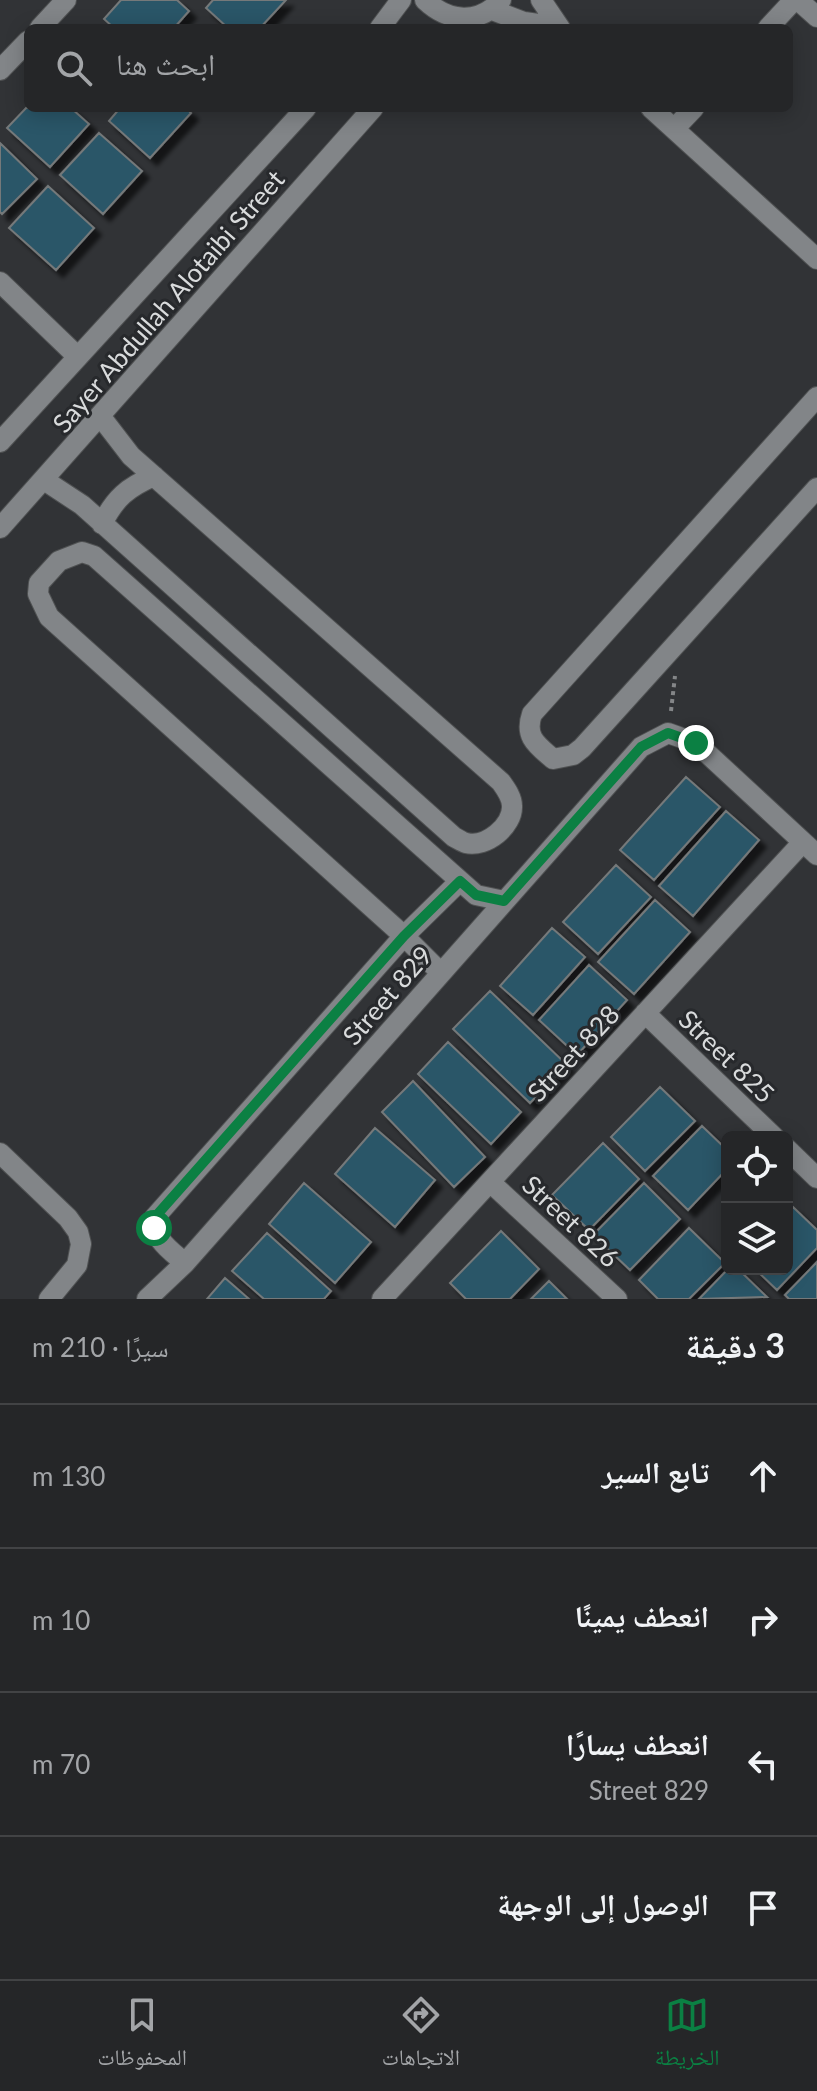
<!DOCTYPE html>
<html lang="ar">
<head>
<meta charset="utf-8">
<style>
	body { margin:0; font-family:Lato,"Noto Naskh Arabic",sans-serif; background:#2d2e30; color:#f1f3f6; direction:rtl }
	.controls { position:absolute; right:24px; bottom:24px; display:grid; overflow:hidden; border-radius:12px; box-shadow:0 4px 20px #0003 }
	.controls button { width:72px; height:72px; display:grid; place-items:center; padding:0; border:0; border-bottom:2px solid #424345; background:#252628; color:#f1f3f6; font:40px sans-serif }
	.stop { position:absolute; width:24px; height:24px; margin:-18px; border:6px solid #0b8043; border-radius:50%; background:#fff }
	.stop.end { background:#0b8043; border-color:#fff; box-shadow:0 2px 8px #0008 }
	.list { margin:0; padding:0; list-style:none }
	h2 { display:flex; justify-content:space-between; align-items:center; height:104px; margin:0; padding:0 32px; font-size:34px }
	h2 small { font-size:26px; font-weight:400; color:#a3a5a8 }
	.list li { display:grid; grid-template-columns:52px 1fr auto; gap:24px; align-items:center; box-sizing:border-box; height:144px; padding:0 32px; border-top:2px solid #424345 }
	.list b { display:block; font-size:30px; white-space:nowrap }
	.list p { margin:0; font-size:26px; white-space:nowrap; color:#a3a5a8 }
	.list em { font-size:26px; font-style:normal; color:#a3a5a8 }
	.icon { flex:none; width:44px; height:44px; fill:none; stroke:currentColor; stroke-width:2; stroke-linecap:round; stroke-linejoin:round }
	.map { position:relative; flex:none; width:817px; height:1299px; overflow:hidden; direction:ltr }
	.search { position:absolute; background:#252628; box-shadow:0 4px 20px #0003; left:24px; right:24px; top:24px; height:88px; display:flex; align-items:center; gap:20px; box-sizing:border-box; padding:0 28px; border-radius:12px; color:#a3a5a8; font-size:30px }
	.sheet { height:680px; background:#252628 }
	nav { display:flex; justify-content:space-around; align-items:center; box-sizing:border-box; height:112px; border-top:2px solid #424345; background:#252628; font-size:22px; color:#a3a5a8 }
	nav a { display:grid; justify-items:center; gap:4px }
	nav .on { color:#0b8043 }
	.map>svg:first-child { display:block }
	.building { fill:#2c5668; stroke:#75797a; stroke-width:2; filter:url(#shadow) }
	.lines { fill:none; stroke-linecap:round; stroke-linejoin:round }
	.minor-casing { stroke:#4f5152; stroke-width:22 }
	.path { stroke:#848688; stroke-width:4; stroke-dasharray:4 4; stroke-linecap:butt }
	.minor { stroke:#828588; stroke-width:20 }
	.route { stroke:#0b8043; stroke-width:10 }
	.labels { text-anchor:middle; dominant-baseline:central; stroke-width:6; stroke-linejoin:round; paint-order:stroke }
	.street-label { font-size:26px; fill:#d9dbdc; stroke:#27292c }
</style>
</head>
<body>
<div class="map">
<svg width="817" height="1299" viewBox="0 0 817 1299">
	<defs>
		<filter id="shadow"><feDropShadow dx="7" dy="7" stdDeviation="2" flood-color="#0009"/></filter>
	</defs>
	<rect width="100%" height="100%" fill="#313336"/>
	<path class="building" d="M121 0H177L189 11 174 28H114L104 19Z
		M213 0H286L260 28H228L206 8Z
		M28 106V108H71L89 124 50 167 7 128Z
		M120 108H186L191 113 150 158 109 121Z
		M99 133 142 171 103 214 60 175Z
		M0 143 37 179 2 214 0 212Z
		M48 186 94 228 56 270 9 228Z
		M686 777 720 807 654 880 620 850Z
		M726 811 759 840 693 916 659 886Z
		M616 865 651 897 598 954 563 922Z
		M655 900 690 932 634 994 598 962Z
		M552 928 585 957 533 1015 500 986Z
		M589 965 627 1000 577 1055 539 1020Z
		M490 991 567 1065 530 1103 453 1029Z
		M448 1042 521 1112 491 1144 418 1074Z
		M413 1081 485 1157 454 1187 382 1112Z
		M660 1087 695 1121 645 1171 611 1137Z
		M702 1126 727 1150V1169L688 1210 653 1176Z
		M375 1128 435 1180 395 1227 335 1174Z
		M603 1143 639 1179 589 1230 552 1195Z
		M304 1183 371 1242 335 1283 269 1224Z
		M644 1183 680 1219 630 1270 593 1235Z
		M793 1207 817 1230V1248L777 1290 755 1269H787V1214Z
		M689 1228 725 1263 689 1299H658L639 1280Z
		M501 1231 539 1269 510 1299H466L450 1283Z
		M267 1233 331 1291 324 1299H264L232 1271Z
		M817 1262V1299H789L785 1295Z
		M728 1269H738L767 1297 699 1299Z
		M225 1278 249 1299H207Z
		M549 1281 567 1299H531Z"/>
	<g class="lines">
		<g class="minor-casing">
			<path id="minor" d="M425 0C448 22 479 25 501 0
				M541 0 560 28
				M798 0 817 17
				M492 10 524 22 559 27
				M40 28 66 0
				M380 28 401 0
				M768 28 794 0
				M0 70 28 41
				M651 108 817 259
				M674 129 694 108
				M0 282 77 356
				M817 397 532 714C524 737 537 745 553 759L573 755 582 748 817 488
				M0 442 306 108
				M44 480 82 505 454 837C458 839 462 842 466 843 486 848 513 826 512 806 512 797 506 789 501 782L131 456 101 417
				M102 524C115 498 128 487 154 476
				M0 528 373 108
				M441 973 404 936 49 617 38 594 39 583 59 561 82 552 94 556 476 895 504 901
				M645 1013 774 1137
				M787 1149 817 1178
				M0 1153 68 1218 78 1232 81 1244 77 1265 49 1299
				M490 1182 617 1299
				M185 1263C170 1250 152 1239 155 1217L404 936 460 881
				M147 1299 185 1263 641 747 668 733 696 743 817 855
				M382 1299 803 842"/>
		</g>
		<path class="path" d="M671 711 675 676"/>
		<use href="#minor" class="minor"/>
	</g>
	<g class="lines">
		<path class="route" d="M154 1228 155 1217 404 936 460 881 476 895 504 901 641 747 668 733 696 743"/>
	</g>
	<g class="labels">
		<g class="street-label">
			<text transform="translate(168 301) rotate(-49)">Sayer Abdullah Alotaibi Street</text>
			<text transform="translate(387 995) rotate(-49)">Street 829</text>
			<text transform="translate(573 1053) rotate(-47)">Street 828</text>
			<text transform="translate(727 1056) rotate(44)">Street 825</text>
			<text transform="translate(571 1221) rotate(43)">Street 826</text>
		</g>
	</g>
</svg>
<div class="controls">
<button><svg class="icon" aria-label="locate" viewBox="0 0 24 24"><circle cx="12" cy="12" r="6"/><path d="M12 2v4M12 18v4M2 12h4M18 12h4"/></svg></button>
<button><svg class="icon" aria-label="layers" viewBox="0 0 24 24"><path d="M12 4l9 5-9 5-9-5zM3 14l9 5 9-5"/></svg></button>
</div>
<div class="stop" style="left:154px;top:1228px"></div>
<div class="stop end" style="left:696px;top:743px"></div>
<div class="search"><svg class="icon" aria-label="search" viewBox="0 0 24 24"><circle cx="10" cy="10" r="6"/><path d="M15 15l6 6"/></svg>ابحث هنا</div>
</div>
<section class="sheet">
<h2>3 دقيقة<small>سيرًا · 210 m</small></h2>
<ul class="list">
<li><svg class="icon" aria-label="ahead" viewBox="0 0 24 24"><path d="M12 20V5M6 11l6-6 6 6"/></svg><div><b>تابع السير</b></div><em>130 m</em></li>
<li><svg class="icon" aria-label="right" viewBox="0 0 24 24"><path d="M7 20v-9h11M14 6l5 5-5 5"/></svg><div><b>انعطف يمينًا</b></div><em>10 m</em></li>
<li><svg class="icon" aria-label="left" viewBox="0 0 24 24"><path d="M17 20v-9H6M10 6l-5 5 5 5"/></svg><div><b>انعطف يسارًا</b><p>Street 829</p></div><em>70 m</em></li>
<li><svg class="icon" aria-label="arrive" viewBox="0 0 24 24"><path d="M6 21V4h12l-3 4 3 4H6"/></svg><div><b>الوصول إلى الوجهة</b></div></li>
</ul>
</section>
<nav>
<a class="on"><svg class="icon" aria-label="map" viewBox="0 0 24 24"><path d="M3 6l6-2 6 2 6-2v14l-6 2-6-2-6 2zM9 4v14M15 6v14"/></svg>الخريطة</a>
<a><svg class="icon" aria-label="directions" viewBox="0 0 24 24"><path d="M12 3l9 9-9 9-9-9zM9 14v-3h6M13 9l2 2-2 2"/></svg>الاتجاهات</a>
<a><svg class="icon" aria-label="saved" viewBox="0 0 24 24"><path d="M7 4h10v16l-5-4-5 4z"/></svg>المحفوظات</a>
</nav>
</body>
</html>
